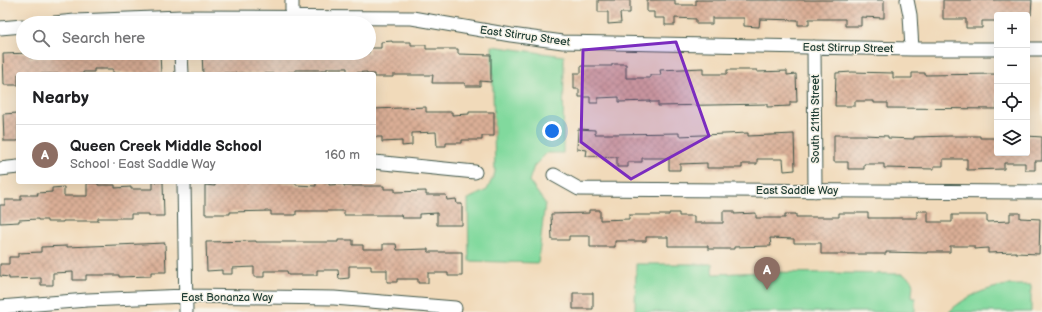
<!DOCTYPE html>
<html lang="en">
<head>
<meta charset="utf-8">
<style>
	body { margin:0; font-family:"Balsamiq Sans",sans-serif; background:#f6f6f6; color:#202124 }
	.controls { position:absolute; right:12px; top:12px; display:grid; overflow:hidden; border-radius:4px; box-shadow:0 4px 16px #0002 }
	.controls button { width:36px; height:36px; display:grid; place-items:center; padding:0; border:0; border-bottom:1px solid #e0e0e0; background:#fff; color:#202124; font:20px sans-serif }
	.you { position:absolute; left:552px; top:131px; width:14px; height:14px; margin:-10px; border:3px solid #fff; border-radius:50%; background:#1a73e8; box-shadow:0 0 0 6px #1a73e833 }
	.badge { display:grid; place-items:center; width:26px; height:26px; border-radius:50%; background:#0b8043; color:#fff; font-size:13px; font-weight:700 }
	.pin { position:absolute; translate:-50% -33px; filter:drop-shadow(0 1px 2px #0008) }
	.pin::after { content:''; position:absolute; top:21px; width:14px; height:12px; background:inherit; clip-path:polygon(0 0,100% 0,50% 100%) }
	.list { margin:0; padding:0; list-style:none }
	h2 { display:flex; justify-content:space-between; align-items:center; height:52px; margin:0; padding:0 16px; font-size:17px }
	h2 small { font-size:13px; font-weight:400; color:#757577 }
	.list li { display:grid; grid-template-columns:26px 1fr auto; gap:12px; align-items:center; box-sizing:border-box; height:60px; padding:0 16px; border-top:1px solid #e0e0e0 }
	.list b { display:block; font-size:15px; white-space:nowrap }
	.list p { margin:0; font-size:13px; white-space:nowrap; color:#757577 }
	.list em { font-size:13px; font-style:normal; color:#757577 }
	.icon { flex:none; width:22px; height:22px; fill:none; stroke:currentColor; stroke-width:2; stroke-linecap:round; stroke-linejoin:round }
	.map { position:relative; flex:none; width:1042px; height:312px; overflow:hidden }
	.search { position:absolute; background:#fff; box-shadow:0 4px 16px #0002; left:16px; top:16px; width:360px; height:44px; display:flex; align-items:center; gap:10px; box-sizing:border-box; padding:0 14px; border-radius:22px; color:#757577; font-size:15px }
	.panel { position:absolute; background:#fff; box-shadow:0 4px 16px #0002; left:16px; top:72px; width:360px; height:112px; border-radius:4px }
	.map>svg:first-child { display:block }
	.green { fill:#81d99d; stroke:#508b68 }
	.building { fill:url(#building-cross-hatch) }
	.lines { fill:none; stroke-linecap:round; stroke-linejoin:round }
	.minor-casing { stroke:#3e5548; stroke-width:15 }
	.minor { stroke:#fff; stroke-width:13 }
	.marked { fill:#7b2cbf; fill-opacity:0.2; stroke:#7b2cbf; stroke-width:3; stroke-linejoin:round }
	.labels { text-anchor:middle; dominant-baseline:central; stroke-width:3; stroke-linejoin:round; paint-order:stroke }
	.street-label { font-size:11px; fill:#1f3d34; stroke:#f7f3e8 }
</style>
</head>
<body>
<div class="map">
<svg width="1042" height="312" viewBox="0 0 1042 312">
	<defs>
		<pattern id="building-cross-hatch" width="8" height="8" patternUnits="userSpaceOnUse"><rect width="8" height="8" fill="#dbaf96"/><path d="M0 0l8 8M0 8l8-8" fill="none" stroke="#b1907b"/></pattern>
	</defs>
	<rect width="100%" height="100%" fill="#f7f3e8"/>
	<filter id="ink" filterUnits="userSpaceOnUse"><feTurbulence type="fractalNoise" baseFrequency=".025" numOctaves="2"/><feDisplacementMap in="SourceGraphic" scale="8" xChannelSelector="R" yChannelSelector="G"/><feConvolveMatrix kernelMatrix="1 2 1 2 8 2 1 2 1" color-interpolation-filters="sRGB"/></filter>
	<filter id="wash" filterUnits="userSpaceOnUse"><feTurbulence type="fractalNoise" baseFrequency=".012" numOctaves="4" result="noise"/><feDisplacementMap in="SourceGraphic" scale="16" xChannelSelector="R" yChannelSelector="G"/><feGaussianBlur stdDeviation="0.9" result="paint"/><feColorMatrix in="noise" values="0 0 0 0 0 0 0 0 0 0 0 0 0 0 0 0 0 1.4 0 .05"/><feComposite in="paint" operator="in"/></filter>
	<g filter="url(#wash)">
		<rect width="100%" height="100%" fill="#f1daba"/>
		<path class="green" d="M492 46 564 56 563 153H547L534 166 529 181 545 203 538 263 469 261 468 199 487 190 495 173Z
			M636 264H713L712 270 714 274 764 272 902 274C917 281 912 284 912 298H915V312H635Z
			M1007 285H1031V312H949C965 296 985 289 1007 285Z"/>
		<g id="blocks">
			<path class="building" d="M598 0H630V13H620L621 23 608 24V12H598Z
				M647 0H675V5H696V0H884V18L861 17V26H845V19H809V25H798V20L760 19 759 27 744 26V18H712V24H696V19L675 18V25H665V18H654V12H647Z
				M943 0H1032L1031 15H997V21H982V28H966V19H943Z
				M392 41V42H411V45H426V49H458V54L491 55V82L480 81V86H465V83H432L433 75H393V77H374V74H367V72L347 73V68H327V70H295V72H288V74L227 73 203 74 202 53H369V48H381V42Z
				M30 53V58L51 57V53H160L161 74 113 73V69H94V72H83V74H18V85H4L3 54Z
				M612 64H626V78H650V75H661L660 70 703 68V74H727V70H757V72L787 71V75L796 74 797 102H790V106L767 107V104L658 106V102H650V101L619 102V97L598 98V103H590V97H579V89H574V73H581V66H612Z
				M852 72 893 73V78H912V73H925V75L997 74V109L888 108V103H874V101H855V106H835L836 73Z
				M426 107V112H452V115L469 114V112H494V136H482V140H462V143H446V146H437L436 132 412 133V145L402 146V141L382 142V137H374V109Z
				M18 113V141H4L3 114Z
				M578 129 595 130V134H616L679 133V136L748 133V136L794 134 795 170 784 171 783 159H757V164H742V168H707V163L680 164V170H669V158H642V162H628V167H617V157L586 156 587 150 577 149Z
				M834 135H863L888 136V138L914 139V137L952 136H980V138H997V153H1027V136L1042 137V161H1035V170H1025V163H1004V169L967 170V159H943V166H934V169L884 168V164H864V169H848V162H834Z
				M153 182H163L164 216H149V214H131V218H98V221H63V222H47V220H38V219L19 220V222L0 223V205H5V200H21V195H38L37 193 52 192V188L64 187V196H87V183H98V185H115V188L131 187V189H153Z
				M215 182 296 183V185L316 186V182L329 183V185L344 184V186H384V189H395V192L426 191V195H446L447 200 456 199 457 204H462V225H437V213L419 214V218H402L401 215H344V211H296V215H271V211L230 212V214H205V185L215 186Z
				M589 210H600V220L629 219V215H669V213H679V216H694V223H723V211H734V214L756 213V218H785V214H796V217H839V213H868V218H917V211H928V222H952V215H987V222L1010 221V213H1020V218L1040 219 1039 254 1016 253V252L988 253V248L974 249V246H950V252H927V253L886 252V254H821V243H794V239L770 238 771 246 734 247V249H708V246H668V237H646V241H615V247H590V236H569V240H552L551 214 589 213Z
				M338 240H353V245H363V249H383V244H396L397 250 428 249V252H462V276H448V273H428V283H418V279H397V282H387V270H371V266H349V278L339 279 338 270H317V275H288L287 271H264V277H254V267L232 268V274H222V270L207 271 206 242 256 241V242H338Z
				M165 243 166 272H151V276L119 277V275H86V280H73V272L53 273V285H41V278L9 279V277L0 276V264H9V257H18V253L41 252V247L67 246V247Z
				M573 293H593V309H573Z"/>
		</g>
	</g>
	<g filter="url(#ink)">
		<use href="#blocks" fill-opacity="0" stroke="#3e5548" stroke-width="1"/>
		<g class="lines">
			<g class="minor-casing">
				<path id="minor" d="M292 0V17
					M907 0 910 15 912 49
					M54 23 75 21 181 17 412 18 511 35 563 42 912 49H997
					M0 28 23 26
					M814 47 815 191
					M1027 49H1042
					M181 53 182 74
					M374 162 475 172
					M0 169 18 167
					M554 175 579 189 1042 192
					M184 182 186 312
					M0 307 87 300 186 296 334 298 455 308"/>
			</g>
			<use href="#minor" class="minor"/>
		</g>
	</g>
	<path class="marked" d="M676 42 709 136 631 179 581 142 583 50Z"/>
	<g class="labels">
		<g class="street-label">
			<text transform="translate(525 36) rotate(8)">East Stirrup Street</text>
			<text transform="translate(848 48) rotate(1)">East Stirrup Street</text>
			<text transform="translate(815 119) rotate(-90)">South 211th Street</text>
			<text x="797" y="190">East Saddle Way</text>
			<text x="227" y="297">East Bonanza Way</text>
		</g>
	</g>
</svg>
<div class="controls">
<button>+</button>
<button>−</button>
<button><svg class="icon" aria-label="locate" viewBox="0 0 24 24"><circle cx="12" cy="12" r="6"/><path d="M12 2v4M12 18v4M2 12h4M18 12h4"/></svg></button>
<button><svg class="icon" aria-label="layers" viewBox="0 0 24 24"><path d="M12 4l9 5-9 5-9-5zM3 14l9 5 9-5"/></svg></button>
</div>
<div class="you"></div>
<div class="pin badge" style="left:767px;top:290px;background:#8d6e63">A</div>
<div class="search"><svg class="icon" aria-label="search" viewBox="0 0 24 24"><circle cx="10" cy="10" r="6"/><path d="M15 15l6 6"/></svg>Search here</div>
<section class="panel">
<h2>Nearby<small></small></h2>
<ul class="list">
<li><span class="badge" style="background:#8d6e63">A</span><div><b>Queen Creek Middle School</b><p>School · East Saddle Way</p></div><em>160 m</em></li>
</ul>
</section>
</div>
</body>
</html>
